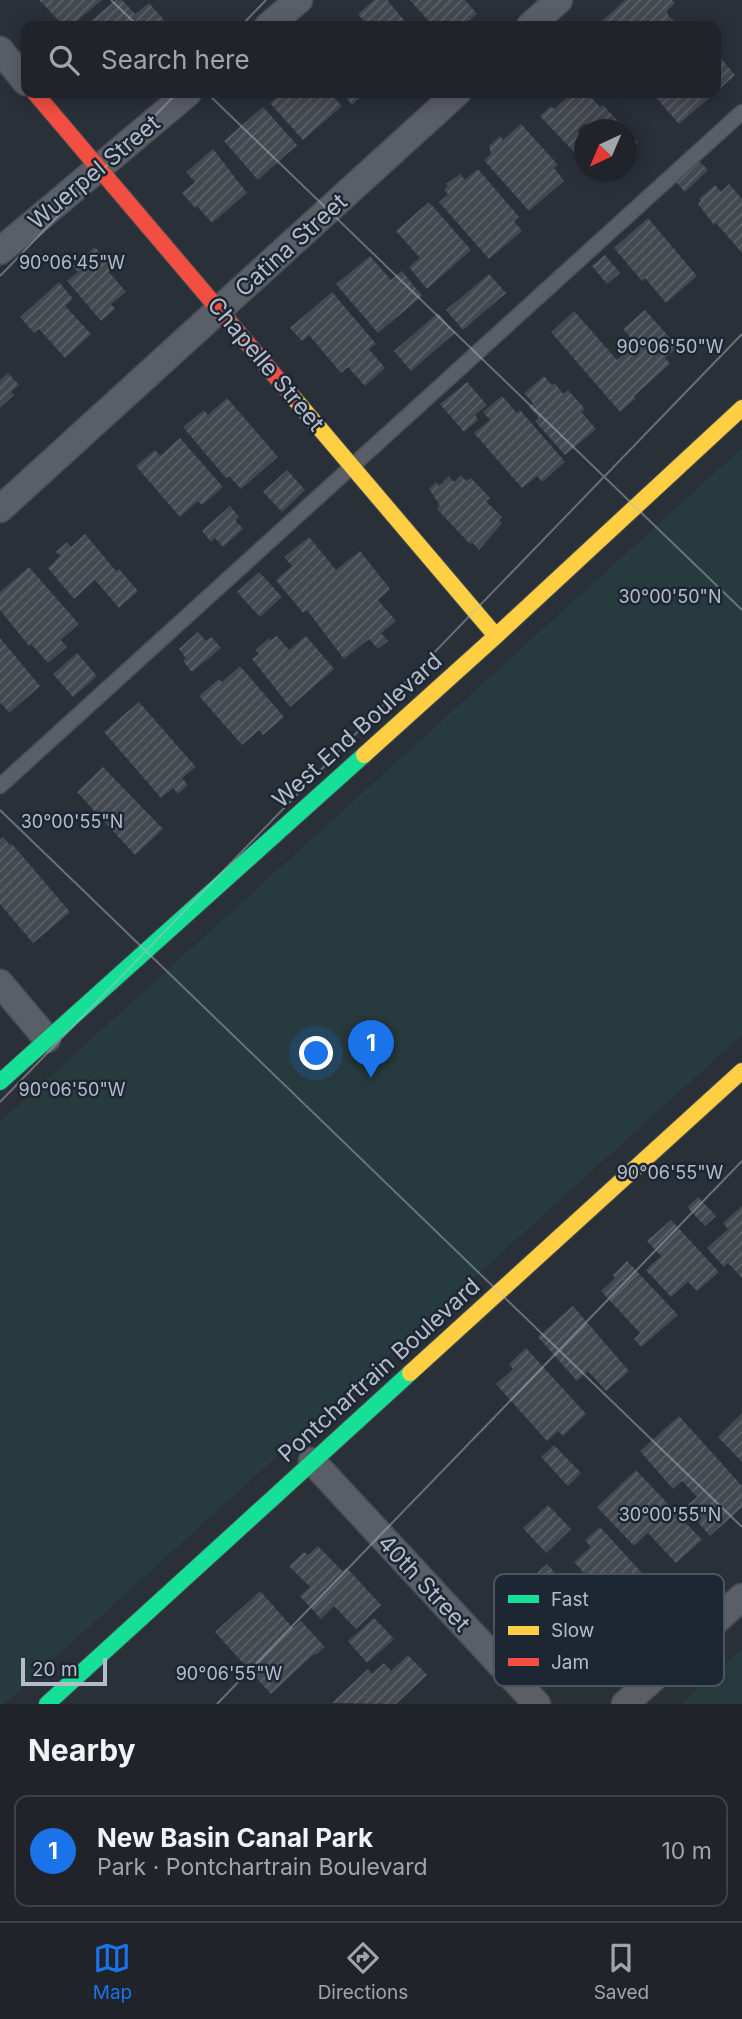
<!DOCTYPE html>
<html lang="en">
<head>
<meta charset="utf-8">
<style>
	body { margin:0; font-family:Inter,sans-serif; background:#282c32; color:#f1f3f6 }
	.compass { position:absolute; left:574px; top:119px; width:63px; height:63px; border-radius:50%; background:#20242a; box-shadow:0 4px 18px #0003; rotate:224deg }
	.scale { position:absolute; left:21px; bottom:18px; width:86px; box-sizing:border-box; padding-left:7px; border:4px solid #b4bcc9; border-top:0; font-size:19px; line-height:24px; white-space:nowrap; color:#b4bcc9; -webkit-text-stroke:5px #1d2633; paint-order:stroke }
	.you { position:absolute; left:317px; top:1054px; width:24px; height:24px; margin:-18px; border:5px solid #fff; border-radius:50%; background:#1a73e8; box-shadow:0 0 0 10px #1a73e833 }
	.badge { display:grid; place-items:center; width:46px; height:46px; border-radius:50%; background:#1a73e8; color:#fff; font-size:23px; font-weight:700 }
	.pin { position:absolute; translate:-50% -58px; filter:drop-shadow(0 2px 4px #0008) }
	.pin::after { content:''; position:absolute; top:37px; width:24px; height:21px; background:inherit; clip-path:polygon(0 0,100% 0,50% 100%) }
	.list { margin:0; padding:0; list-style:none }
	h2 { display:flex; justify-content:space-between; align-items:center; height:91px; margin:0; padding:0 28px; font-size:30px }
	h2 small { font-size:23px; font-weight:400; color:#a2a4a8 }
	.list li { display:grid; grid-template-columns:46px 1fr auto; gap:21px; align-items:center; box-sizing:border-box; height:112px; margin:0 14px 14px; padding:0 14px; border:2px solid #3d4147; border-radius:14px }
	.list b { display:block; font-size:26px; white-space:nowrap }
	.list p { margin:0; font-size:23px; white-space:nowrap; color:#a2a4a8 }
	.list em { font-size:23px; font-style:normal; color:#a2a4a8 }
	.icon { flex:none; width:38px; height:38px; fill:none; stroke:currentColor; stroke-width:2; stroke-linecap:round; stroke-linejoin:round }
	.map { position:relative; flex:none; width:742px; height:1704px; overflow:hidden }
	.search { position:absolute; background:#20242a; box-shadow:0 4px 18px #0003; left:21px; right:21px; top:21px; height:77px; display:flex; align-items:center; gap:18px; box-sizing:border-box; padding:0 24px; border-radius:14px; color:#a2a4a8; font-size:26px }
	.sheet { height:217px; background:#20242a }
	nav { display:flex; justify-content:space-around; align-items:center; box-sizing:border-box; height:98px; border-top:2px solid #3d4147; background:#20242a; font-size:19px; color:#a2a4a8 }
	nav a { display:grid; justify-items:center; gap:4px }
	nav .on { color:#1a73e8 }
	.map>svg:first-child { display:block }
	.green { fill:#273a3e }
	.building { fill:url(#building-hatch) }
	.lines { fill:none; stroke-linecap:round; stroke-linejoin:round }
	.lane-casing { stroke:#484c53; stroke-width:17 }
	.street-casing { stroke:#484c53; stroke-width:29 }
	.fast-casing { stroke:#484c53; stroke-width:18 }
	.slow-casing { stroke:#484c53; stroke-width:18 }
	.jam-casing { stroke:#484c53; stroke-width:18 }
	.lane { stroke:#5a5e66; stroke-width:14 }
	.street { stroke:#5a5e66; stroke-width:26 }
	.fast { stroke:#16e098; stroke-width:16 }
	.slow { stroke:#ffcf43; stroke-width:16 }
	.jam { stroke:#f24e42; stroke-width:16 }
	.ticks { fill:none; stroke:#b4bcc9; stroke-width:2; stroke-opacity:0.45 }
	.labels { text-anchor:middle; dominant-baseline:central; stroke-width:5; stroke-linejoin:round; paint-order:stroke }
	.street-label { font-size:23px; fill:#b4bcc9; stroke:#1d2633 }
	.key { fill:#1d2633; stroke:#4a5360; stroke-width:2 }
	.key-label { font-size:19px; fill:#b4bcc9 }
	.ticks-label { font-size:18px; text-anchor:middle; fill:#b4bcc9; stroke:#1d2633; stroke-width:5; stroke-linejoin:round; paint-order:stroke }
</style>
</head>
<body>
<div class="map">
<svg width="742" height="1704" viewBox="0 0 742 1704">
	<defs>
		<pattern id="building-hatch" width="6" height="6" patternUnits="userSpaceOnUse" patternTransform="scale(1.75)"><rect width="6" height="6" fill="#444950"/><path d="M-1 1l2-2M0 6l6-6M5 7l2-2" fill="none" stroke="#5d6168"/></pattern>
	</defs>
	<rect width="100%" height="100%" fill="#2a3038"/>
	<path class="green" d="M742 448V1035L4 1704H0V1122Z
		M742 1649V1704H681Z"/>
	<path class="building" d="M39 0H102L71 26H64Z
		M116 0H122L135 14 149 3 169 26H85Z
		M374 0H387L409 26H368L358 14Z
		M410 0H465L477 14 463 26H433Z
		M625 0H672L675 3 667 11 668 15 678 26H603L600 23Z
		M719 56 735 75 716 92V59Z
		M282 93H330L342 106 303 140 270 103Z
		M342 93H365L352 105Z
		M572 93H587L600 107 603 105 626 130H591L585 123 577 131 584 139V142L574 152 540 116 551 106 554 109Z
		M655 93H715L679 124 653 94Z
		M263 107 297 145 258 180 224 141Z
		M521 124 558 165 554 168 564 181 529 211 484 160 491 154 489 146 500 136 503 140Z
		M626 130 638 143 626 153Z
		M213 149 247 193 212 223 197 206 195 208 182 193 195 182 186 172Z
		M698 160 708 170 685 192 676 182Z
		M478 169 519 217 514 221 522 231 489 259 439 202 448 194 444 190 448 186 446 184 460 174 465 180Z
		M729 184 742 199V253L716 223 714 225 698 204 701 201 699 199 715 185 721 192Z
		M429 202 471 250 427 289 409 267 420 258 396 231Z
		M648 218 697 276 666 303 645 278 642 281 614 248Z
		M95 247 113 268 109 272 126 292 111 304 115 309 101 321 67 281 78 272 73 266Z
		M605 255 620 273 607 284 592 266Z
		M370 256 391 280 402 271 422 296 378 333 336 284Z
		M489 274 506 293 463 330 446 310Z
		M59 282 73 299 65 306 91 334 65 358 39 329 34 333 20 317Z
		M332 292 376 344 369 349 385 368 365 386 348 367 341 373 309 335 302 341 290 328Z
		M645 310 678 347 665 358 670 364 634 396 636 398 620 412 551 332 574 311 617 360 636 344 623 329Z
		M438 313 455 333 411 371 394 351Z
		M8 373 19 385 11 392 14 395 0 408V380Z
		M544 376 552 385 555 383 563 394 568 390 585 409 581 412 596 429 565 455 535 421 539 418 529 407 533 403 524 393Z
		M467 382 487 405 475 415 478 420 464 432 440 404Z
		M502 396 517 413 520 410 565 462 542 482 537 476 522 488 474 433 490 420 483 412Z
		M227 398 278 457 241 489 229 476 226 478 183 427 204 410 208 415Z
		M180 438 223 487 202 505 198 501 180 517 136 466 155 450 160 456Z
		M287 470 305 490 282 512 263 492Z
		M461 475 466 481 471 478 490 498 486 501 502 517 499 520 502 523 479 550 472 542 470 544 437 509 440 506 429 489 436 482 439 486 449 476 454 482Z
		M230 506 239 517 235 520 243 529 223 547 215 538 211 542 202 531Z
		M85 534 116 571 119 569 138 591 119 608 95 580 74 599 48 568 60 556 56 552 67 542 71 547Z
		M309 537 336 570 360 551 390 589 378 600 396 621 381 633 388 641 378 649 369 639 344 659 307 610 303 613 276 580 292 566 284 557Z
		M29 567 79 624 61 640 67 647 48 663 31 644 29 646 0 610V592Z
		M259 572 282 597 260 617 237 592Z
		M198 632 206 641 211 637 221 648 192 672 183 661 186 658 179 649Z
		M277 636 289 650 306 636 334 669 290 707 252 659 259 654 255 650 269 638 271 640Z
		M0 638 40 686 9 713 0 702Z
		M77 653 97 676 73 697 53 674Z
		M240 666 284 717 263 735 259 730 242 745 199 696 219 679 222 682Z
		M139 702 196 767 182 778 188 785 178 794 173 788 161 798 104 732Z
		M103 767 163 829 135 855 77 792Z
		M3 837 10 845 12 844 70 912 33 943 0 904V840Z
		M698 1197 716 1216 705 1226 687 1207Z
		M742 1206V1278L728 1263 724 1267 707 1248 728 1229 723 1223Z
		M671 1220 719 1272 697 1291 688 1282 671 1297 646 1270 661 1256 647 1241Z
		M627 1261 678 1315 641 1347 634 1339 640 1333 601 1291 615 1278 613 1275Z
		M573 1306 629 1371 606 1391 588 1371 577 1381 538 1337Z
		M526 1348 586 1414 563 1436 558 1431 547 1441 496 1384 513 1369 509 1364Z
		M742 1413V1462L718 1437Z
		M679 1416 742 1486V1507L710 1536 685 1507 697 1497 682 1481 673 1489 640 1451Z
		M554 1445 581 1473 568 1486 541 1457Z
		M636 1470 702 1540 676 1563 648 1533 634 1546 597 1507Z
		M548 1505 571 1529 546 1553 523 1528Z
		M600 1527 652 1584 620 1613 574 1562 591 1547 585 1540Z
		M318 1546 342 1571 347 1568 381 1605 356 1629 334 1606 321 1619 300 1596 310 1587 289 1566 304 1552 308 1555Z
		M547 1564 606 1628 584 1650 581 1646 572 1654 524 1599 531 1593 523 1585Z
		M260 1591 293 1628 301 1621 325 1647 316 1655 314 1654 271 1694 215 1632Z
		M374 1618 394 1639 367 1663 348 1641Z
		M408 1655 427 1675 396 1704 332 1703 368 1669 372 1674 384 1663 391 1671Z"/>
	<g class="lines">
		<g class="lane-casing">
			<path id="lane" d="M0 786 742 112"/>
		</g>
		<g class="street-casing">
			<path id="street" d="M268 26 299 0
				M530 26 559 0
				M0 50 26 82
				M0 251 188 93
				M0 509 457 93
				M0 983 47 1039
				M312 1461 537 1704
				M625 1704 742 1597"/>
		</g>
		<g class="fast-casing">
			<path id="fast" d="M0 1082 364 755
				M47 1704 410 1373"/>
		</g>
		<g class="slow-casing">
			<path id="slow" d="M293 397 496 636
				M364 755 496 636 742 408
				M410 1373 742 1071"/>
		</g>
		<g class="jam-casing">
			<path id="jam" d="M35 93 293 397"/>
		</g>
		<use href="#lane" class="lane"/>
		<use href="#street" class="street"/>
		<use href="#fast" class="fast"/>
		<use href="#slow" class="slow"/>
		<use href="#jam" class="jam"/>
	</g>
	<path class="ticks" d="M111 0 138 26M241 26 266 0M207 93 742 610M0 276 177 93M0 810 742 1527M0 1102 742 334M217 1704 742 1161"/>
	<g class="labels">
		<g class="street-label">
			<text transform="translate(94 172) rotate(-40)">Wuerpel Street</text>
			<text transform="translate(291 245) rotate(-42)">Catina Street</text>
			<text transform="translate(266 364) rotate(50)">Chapelle Street</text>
			<text transform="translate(357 730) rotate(-42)">West End Boulevard</text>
			<text transform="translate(379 1370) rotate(-42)">Pontchartrain Boulevard</text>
			<text transform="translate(424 1583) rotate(47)">40th Street</text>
		</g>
	</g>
	<rect x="494" y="1574" width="230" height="112" rx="10" class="key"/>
	<rect x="508" y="1595" width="31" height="8" fill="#16e098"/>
	<rect x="508" y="1626" width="31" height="9" fill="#ffcf43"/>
	<rect x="508" y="1658" width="31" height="8" fill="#f24e42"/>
	<g class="key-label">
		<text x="551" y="1606">Fast</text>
		<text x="551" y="1637">Slow</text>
		<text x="551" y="1669">Jam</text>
	</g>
	<g class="ticks-label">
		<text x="72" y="269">90°06'45"W</text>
		<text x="670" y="353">90°06'50"W</text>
		<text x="670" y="603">30°00'50"N</text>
		<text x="72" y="828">30°00'55"N</text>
		<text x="72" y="1096">90°06'50"W</text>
		<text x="670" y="1179">90°06'55"W</text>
		<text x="670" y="1521">30°00'55"N</text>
		<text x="229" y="1680">90°06'55"W</text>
	</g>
</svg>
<svg class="compass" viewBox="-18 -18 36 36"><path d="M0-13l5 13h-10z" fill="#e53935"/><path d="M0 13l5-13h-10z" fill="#a2a4a8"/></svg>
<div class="scale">20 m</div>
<div class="you"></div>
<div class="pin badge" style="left:371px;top:1078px">1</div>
<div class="search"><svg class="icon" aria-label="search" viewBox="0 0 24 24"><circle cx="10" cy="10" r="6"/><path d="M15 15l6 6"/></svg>Search here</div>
</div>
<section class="sheet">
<h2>Nearby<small></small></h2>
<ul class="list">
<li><span class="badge">1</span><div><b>New Basin Canal Park</b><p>Park · Pontchartrain Boulevard</p></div><em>10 m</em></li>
</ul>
</section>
<nav>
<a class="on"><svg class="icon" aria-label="map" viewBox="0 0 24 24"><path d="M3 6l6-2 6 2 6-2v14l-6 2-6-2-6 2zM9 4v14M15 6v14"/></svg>Map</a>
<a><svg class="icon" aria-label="directions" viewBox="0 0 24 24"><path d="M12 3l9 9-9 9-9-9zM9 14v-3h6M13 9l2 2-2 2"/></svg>Directions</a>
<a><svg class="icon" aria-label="saved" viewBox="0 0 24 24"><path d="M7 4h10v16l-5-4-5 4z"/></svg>Saved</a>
</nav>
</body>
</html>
